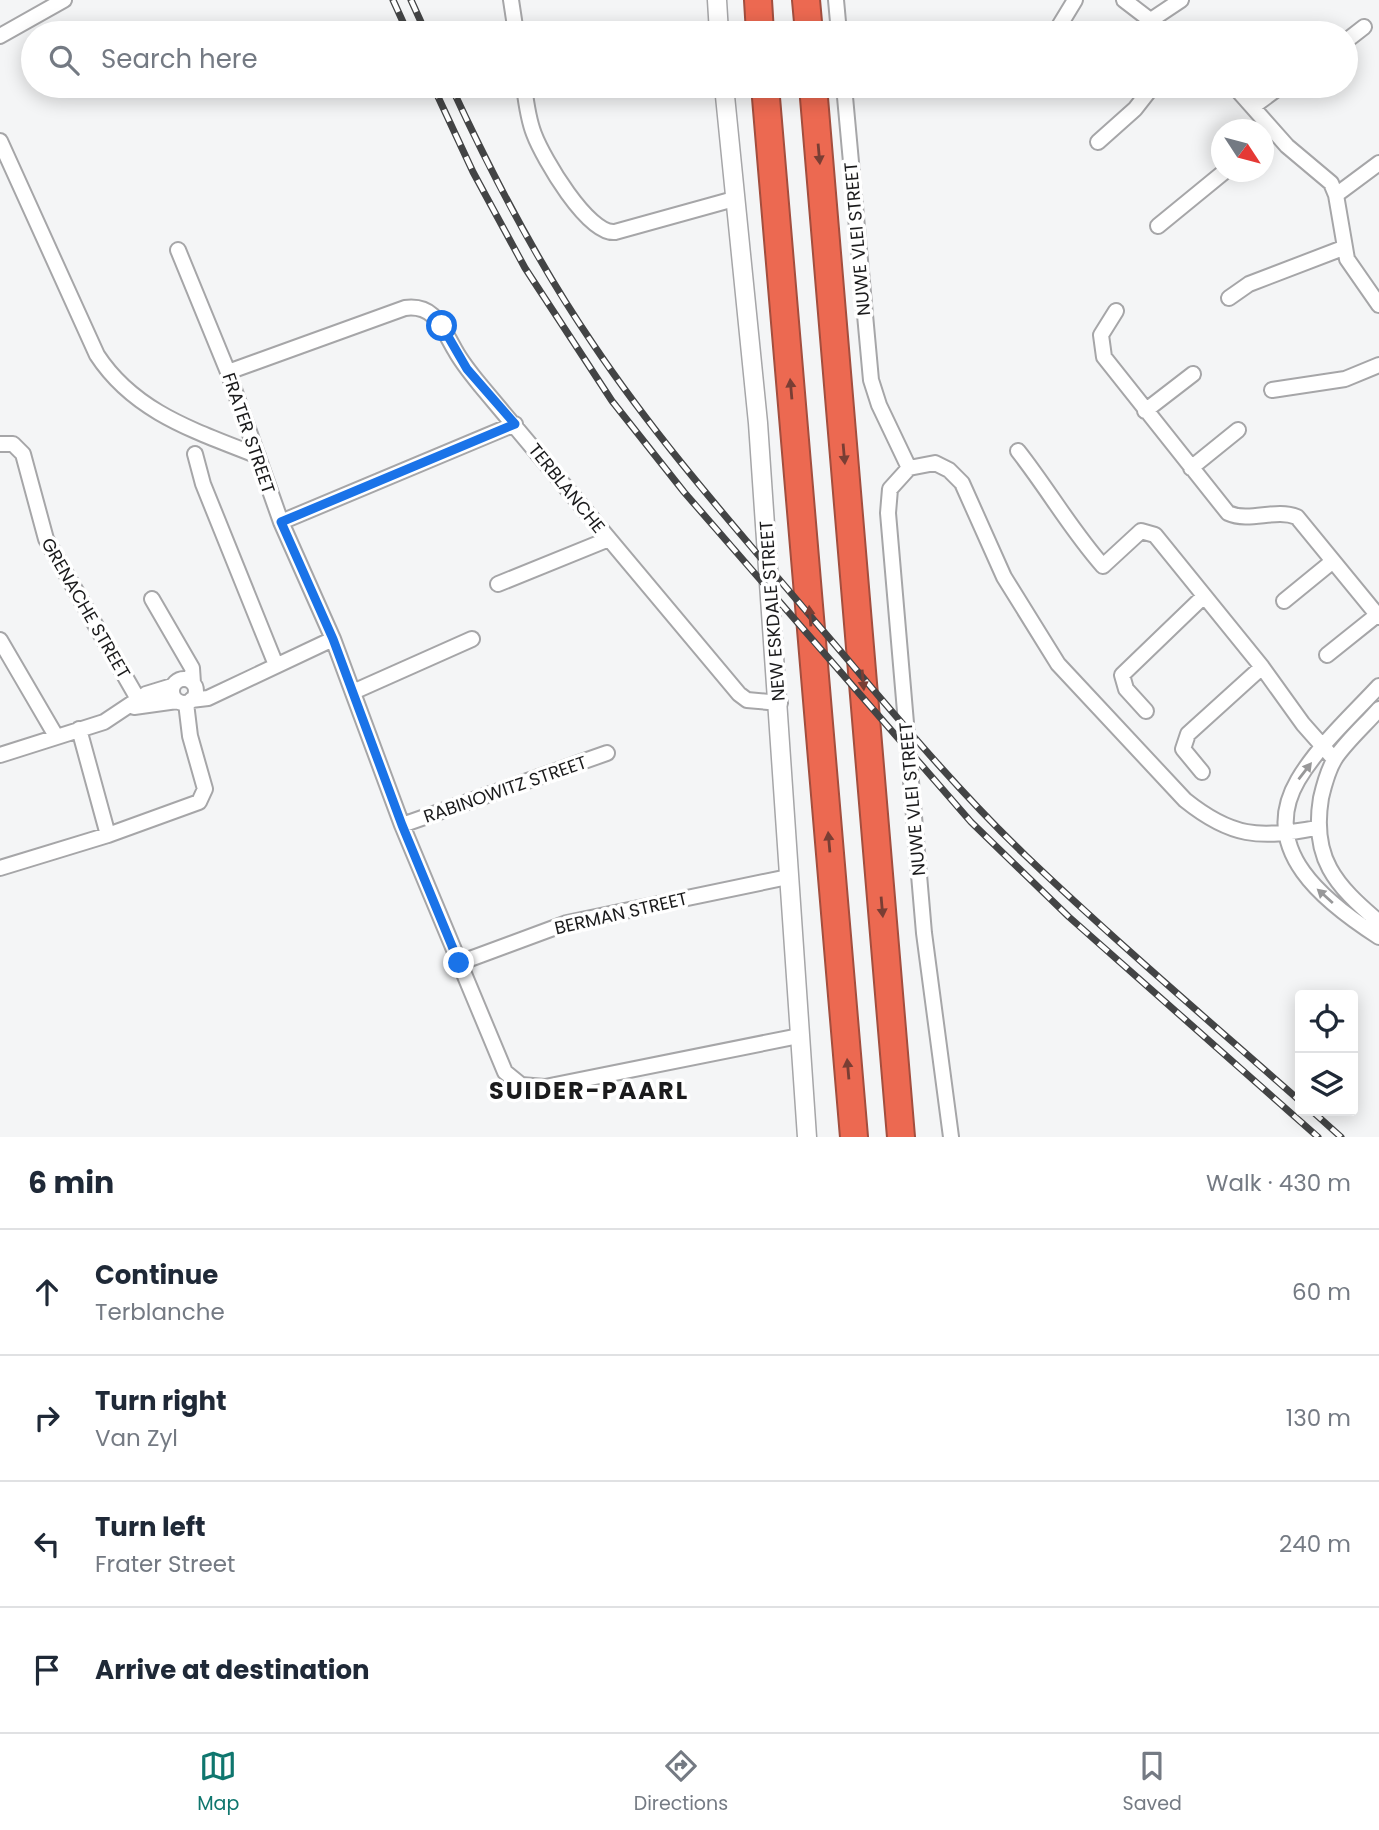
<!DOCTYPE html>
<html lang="en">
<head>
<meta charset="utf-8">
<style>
	body { margin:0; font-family:Poppins,sans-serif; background:#f2f2f3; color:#1f2937 }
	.controls { position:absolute; right:21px; bottom:21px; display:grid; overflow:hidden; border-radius:7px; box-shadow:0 4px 18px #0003 }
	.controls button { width:63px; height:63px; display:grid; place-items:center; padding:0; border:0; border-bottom:2px solid #e0e1e3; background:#fff; color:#1f2937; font:35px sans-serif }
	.compass { position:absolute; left:1211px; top:119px; width:63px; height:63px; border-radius:50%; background:#fff; box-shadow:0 4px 18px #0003; rotate:126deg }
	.stop { position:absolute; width:21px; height:21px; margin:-16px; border:5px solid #1a73e8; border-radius:50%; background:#fff }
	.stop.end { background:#1a73e8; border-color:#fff; box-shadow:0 2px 7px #0008 }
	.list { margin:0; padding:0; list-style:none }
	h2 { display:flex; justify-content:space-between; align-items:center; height:91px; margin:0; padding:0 28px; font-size:30px }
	h2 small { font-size:23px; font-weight:400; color:#747a83 }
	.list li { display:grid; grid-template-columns:46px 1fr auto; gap:21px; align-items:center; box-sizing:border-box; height:126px; padding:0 28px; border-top:2px solid #e0e1e3 }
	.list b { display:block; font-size:26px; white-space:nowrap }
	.list p { margin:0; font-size:23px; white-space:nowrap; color:#747a83 }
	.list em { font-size:23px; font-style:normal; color:#747a83 }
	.icon { flex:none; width:38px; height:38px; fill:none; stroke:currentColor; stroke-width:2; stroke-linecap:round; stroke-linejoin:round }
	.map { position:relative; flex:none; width:1379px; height:1137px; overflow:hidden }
	.search { position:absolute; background:#fff; box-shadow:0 4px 18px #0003; left:21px; right:21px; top:21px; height:77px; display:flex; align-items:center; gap:18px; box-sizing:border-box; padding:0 24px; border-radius:38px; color:#747a83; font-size:26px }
	.sheet { height:595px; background:#fff }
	nav { display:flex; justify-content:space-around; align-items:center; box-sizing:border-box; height:98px; border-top:2px solid #e0e1e3; background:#fff; font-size:19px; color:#747a83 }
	nav a { display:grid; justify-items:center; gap:4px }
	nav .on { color:#0f766e }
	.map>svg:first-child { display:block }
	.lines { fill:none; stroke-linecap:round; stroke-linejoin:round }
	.minor-casing { stroke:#a6a6a8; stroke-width:18 }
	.tertiary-casing { stroke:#a6a6a8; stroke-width:21 }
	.motorway-casing { stroke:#a34e3e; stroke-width:30 }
	.minor { stroke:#fff; stroke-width:14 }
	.tertiary { stroke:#fff; stroke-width:18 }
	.motorway { stroke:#ec6951; stroke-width:26 }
	.rail-casing { stroke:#434445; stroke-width:7 }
	.rail { stroke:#fff; stroke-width:4.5; stroke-dasharray:13; stroke-linecap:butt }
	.oneway { fill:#793e34 }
	.oneway2 { fill:#989899 }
	.route { stroke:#1a73e8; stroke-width:9 }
	.labels { text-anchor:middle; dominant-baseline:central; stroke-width:7; stroke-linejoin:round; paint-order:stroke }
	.street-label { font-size:18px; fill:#1b1b1c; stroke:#fff }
	.district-label { font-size:24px; font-weight:bold; letter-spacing:2px; fill:#1b1b1c; stroke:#fff }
</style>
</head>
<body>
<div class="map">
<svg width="1379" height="1137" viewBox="0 0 1379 1137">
	<rect width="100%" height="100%" fill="#f4f5f6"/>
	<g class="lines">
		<g class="minor-casing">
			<path id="minor" d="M511 0 516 33
				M836 0 839 33
				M1124 0 1167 33
				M1151 20 1181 0
				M994 31 997 33
				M1055 33 1075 0
				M0 36 64 0
				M1346 41 1364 27
				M524 86C526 102 528 119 534 134 543 158 588 235 615 232L734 199
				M844 86 871 380 879 405 909 468 890 489 888 513 924 933 951 1137
				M1234 86 1287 146 1331 183 1336 195 1347 259 1379 305
				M1254 106 1281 86
				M0 141 97 355C135 413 196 431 258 456
				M1098 142 1135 109 1153 86
				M1336 195 1379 163
				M1158 226 1224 172
				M178 250 228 372 281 522 333 639 402 825 505 1072 521 1085 545 1087 799 1036
				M1229 298 1249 284 1343 248
				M1116 311 1101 335 1104 357 1228 513C1250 523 1275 508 1297 517L1379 617
				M228 372 405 308C435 304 442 328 455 350 462 363 472 375 481 386L739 694 747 700 780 703
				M1272 390 1345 379 1379 365
				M1145 411 1193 374
				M0 444H13L23 454 46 539 142 706
				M1018 451C1048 489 1071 530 1103 566L1141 531 1155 535 1262 667 1303 724 1334 759
				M195 454 203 484 276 665
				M909 468 935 463 949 470 962 483 1004 577 1058 664 1185 800C1231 837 1259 839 1316 828
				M1191 468 1238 430
				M281 522 515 424
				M498 584 609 539
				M152 599 192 668 193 683
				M1284 601 1333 561
				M0 640 56 736
				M1327 655 1377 615
				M172 691a12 12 0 1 1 24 0a12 12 0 1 1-24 0Z
				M1379 686C1352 715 1318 746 1298 780 1257 850 1326 903 1379 937
				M353 692 472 639
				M191 700 208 698 333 639
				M134 707 177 701
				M1379 709C1365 725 1348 740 1336 757 1328 769 1324 785 1321 798 1311 858 1335 885 1379 922
				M1146 711 1126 689 1122 675 1204 596
				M79 729 108 835
				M0 755 104 722 146 694 172 686
				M1202 772 1183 749 1188 734 1262 667
				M402 825 607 753
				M0 868 108 835 199 802 205 789 190 736 186 703
				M459 963 567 923 788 877"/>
		</g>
		<g class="tertiary-casing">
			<path id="tertiary" d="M717 0 719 33
				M724 86 758 423 807 1137"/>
		</g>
		<g class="motorway-casing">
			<path id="motorway" d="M758 0 760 33
				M806 0 809 33
				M765 86 854 1137
				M813 86 901 1137"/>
		</g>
		<use href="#minor" class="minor"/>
		<use href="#tertiary" class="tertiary"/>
		<use href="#motorway" class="motorway"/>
		<g class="rail-casing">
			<path id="rail" d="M393 0 408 33
				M411 0 426 33
				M433 86 473 172 525 268 612 401 684 492 971 822 1069 917 1318 1137
				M451 86C492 175 537 262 593 344 660 444 741 534 819 626 886 704 951 784 1025 855 1114 940 1208 1020 1300 1101
				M1312 1111 1341 1137"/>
		</g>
		<use href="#rail" class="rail"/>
	</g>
	<defs><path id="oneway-solid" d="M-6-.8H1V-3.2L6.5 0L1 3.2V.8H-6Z" transform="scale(1.75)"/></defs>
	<g class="oneway">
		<use href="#oneway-solid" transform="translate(819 154) rotate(85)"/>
		<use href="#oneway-solid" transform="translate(791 389) rotate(-95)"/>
		<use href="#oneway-solid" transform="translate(844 454) rotate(85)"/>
		<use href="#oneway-solid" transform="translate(810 616) rotate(-95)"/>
		<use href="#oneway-solid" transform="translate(863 680) rotate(85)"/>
		<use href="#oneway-solid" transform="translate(829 842) rotate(-95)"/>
		<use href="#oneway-solid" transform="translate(882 907) rotate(85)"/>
		<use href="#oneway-solid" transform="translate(848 1069) rotate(-95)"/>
	</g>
	<g class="oneway2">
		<use href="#oneway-solid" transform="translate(1305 771) rotate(-52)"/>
		<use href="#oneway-solid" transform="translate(1325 896) rotate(-138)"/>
	</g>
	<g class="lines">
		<path class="route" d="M442 326 467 369 515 424 281 522 333 639 402 825 459 963"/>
	</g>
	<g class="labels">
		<g class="street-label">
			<text transform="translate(857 239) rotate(-95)">NUWE VLEI STREET</text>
			<text transform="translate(249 433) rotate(71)">FRATER STREET</text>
			<text transform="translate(567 488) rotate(51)">TERBLANCHE</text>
			<text transform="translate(86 608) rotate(60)">GRENACHE STREET</text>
			<text transform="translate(772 611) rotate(-94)">NEW ESKDALE STREET</text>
			<text transform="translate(505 789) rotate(-19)">RABINOWITZ STREET</text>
			<text transform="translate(912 799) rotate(-95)">NUWE VLEI STREET</text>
			<text transform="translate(621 913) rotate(-13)">BERMAN STREET</text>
		</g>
		<g class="district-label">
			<text x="589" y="1090">SUIDER-PAARL</text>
		</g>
	</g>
</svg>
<div class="controls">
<button><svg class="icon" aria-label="locate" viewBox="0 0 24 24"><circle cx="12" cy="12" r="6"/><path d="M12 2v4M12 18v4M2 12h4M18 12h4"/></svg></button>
<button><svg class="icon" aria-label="layers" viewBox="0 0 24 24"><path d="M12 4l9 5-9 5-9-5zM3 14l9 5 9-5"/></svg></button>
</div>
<svg class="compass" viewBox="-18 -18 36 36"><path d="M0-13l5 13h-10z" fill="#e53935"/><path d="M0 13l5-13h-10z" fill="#747a83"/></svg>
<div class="stop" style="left:442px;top:326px"></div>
<div class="stop end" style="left:459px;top:963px"></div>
<div class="search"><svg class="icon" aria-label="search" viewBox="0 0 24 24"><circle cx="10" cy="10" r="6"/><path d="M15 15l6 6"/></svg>Search here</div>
</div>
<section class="sheet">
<h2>6 min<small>Walk · 430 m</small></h2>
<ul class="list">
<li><svg class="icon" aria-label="ahead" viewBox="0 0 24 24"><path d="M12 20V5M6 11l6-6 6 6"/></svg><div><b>Continue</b><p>Terblanche</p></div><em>60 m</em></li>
<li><svg class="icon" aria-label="right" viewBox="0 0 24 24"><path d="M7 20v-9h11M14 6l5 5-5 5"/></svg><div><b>Turn right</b><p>Van Zyl</p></div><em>130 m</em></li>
<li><svg class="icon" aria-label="left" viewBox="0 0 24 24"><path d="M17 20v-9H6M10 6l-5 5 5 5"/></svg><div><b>Turn left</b><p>Frater Street</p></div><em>240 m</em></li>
<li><svg class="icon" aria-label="arrive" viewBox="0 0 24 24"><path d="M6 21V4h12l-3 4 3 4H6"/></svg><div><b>Arrive at destination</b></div></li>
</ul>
</section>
<nav>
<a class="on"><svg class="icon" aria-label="map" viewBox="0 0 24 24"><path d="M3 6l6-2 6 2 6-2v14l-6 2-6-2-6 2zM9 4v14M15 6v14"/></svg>Map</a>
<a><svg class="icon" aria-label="directions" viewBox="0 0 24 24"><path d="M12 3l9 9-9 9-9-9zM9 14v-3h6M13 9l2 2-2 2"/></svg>Directions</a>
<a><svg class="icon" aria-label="saved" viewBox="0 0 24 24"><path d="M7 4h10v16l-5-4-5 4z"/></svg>Saved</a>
</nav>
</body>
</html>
